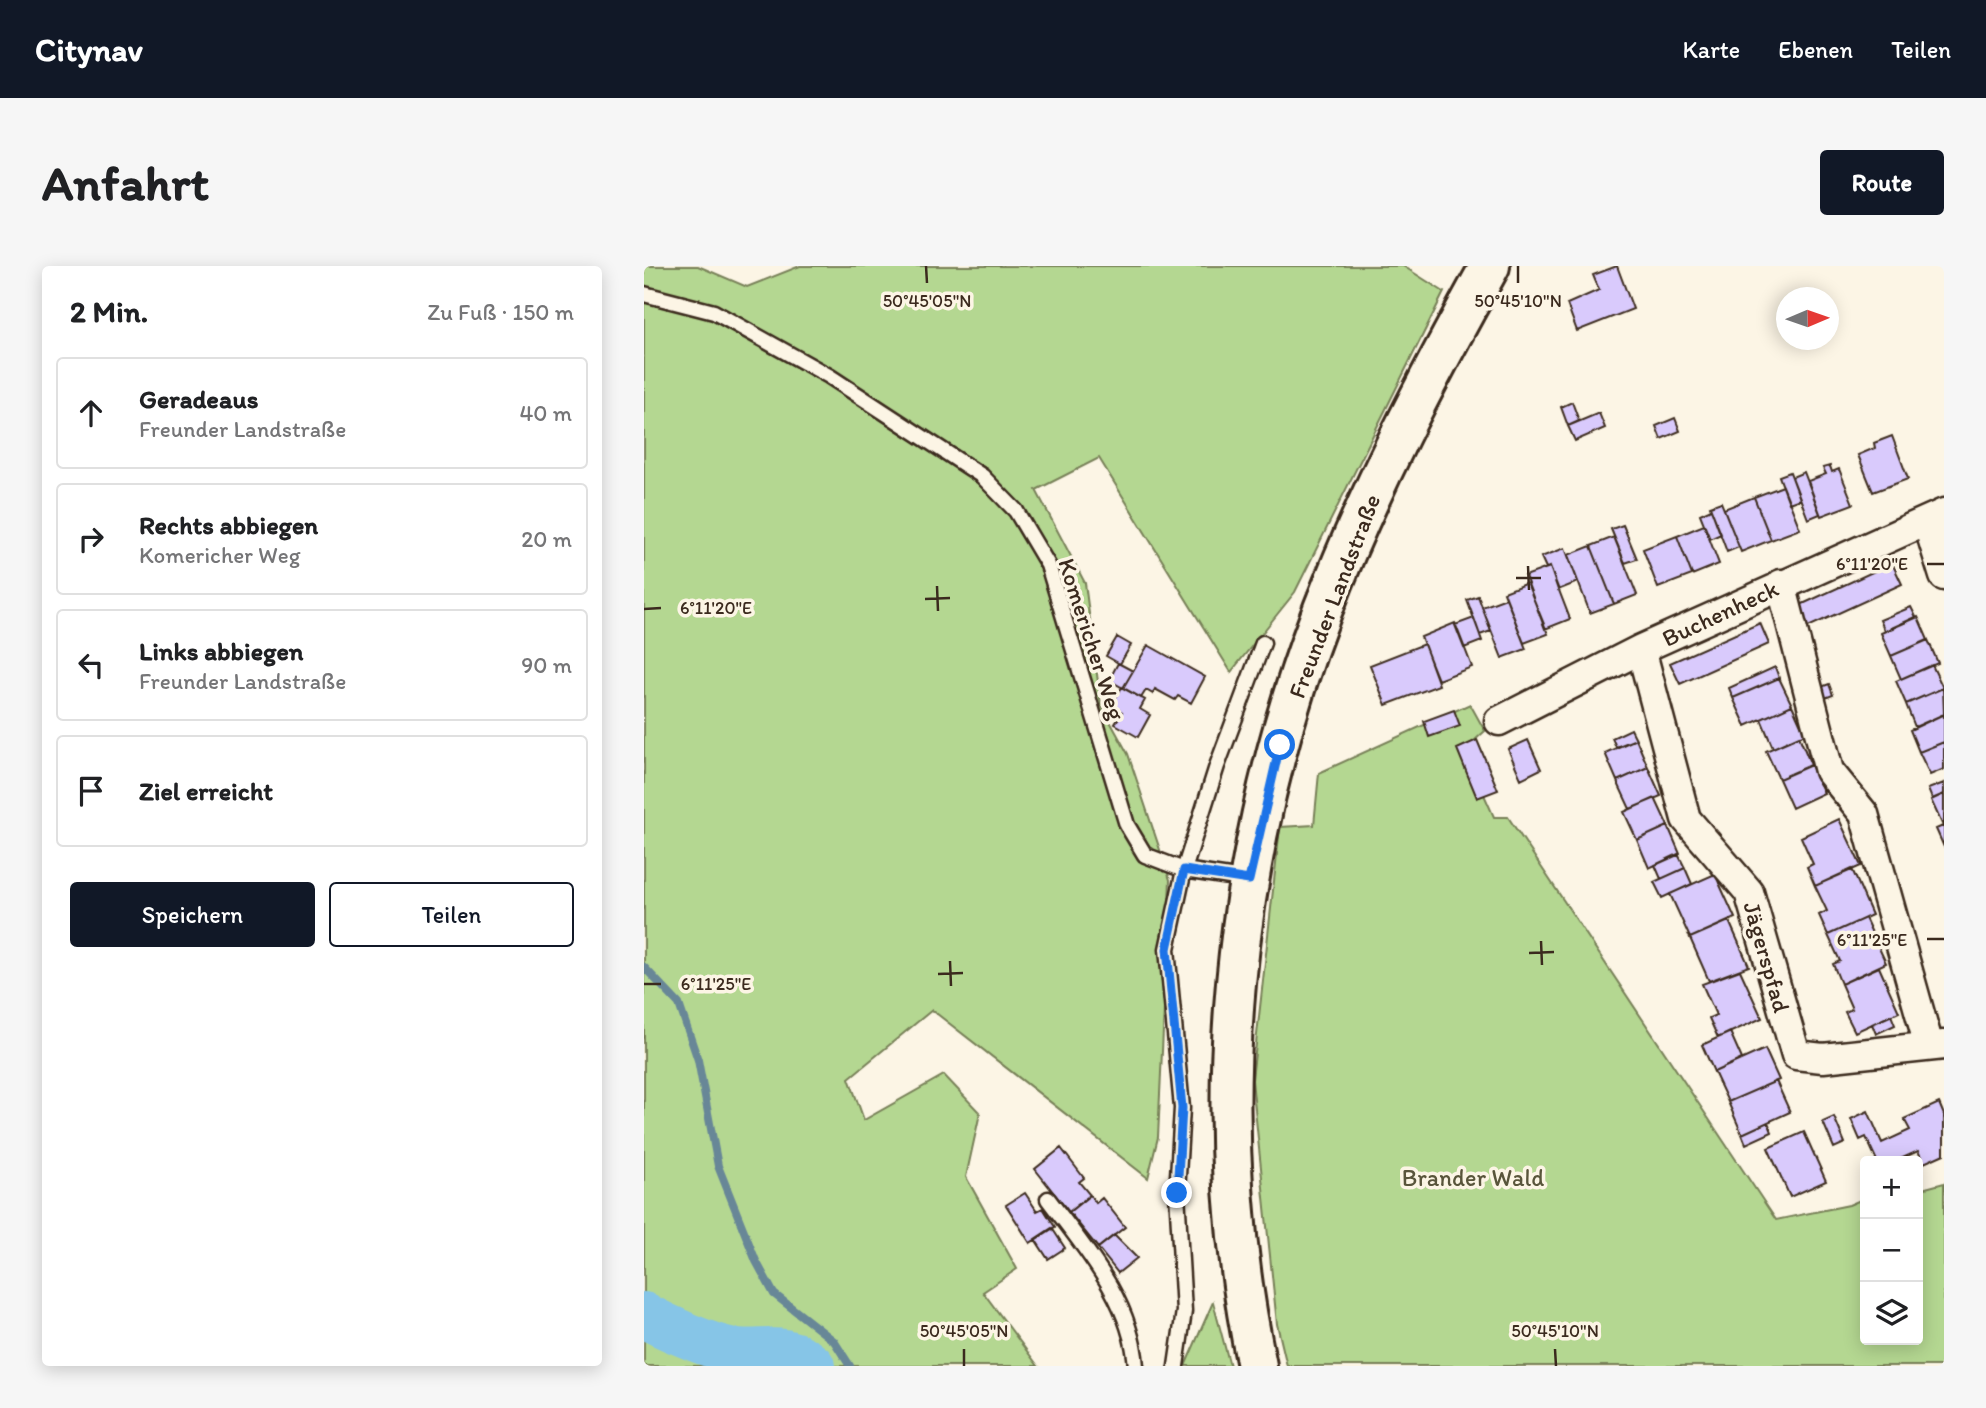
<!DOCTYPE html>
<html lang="de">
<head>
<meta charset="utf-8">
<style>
	body { margin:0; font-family:Itim,sans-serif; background:#f6f6f6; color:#202124 }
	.controls { position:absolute; right:21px; bottom:21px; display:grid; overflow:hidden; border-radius:7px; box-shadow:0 4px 18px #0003 }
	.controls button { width:63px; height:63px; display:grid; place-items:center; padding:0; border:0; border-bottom:2px solid #e0e0e0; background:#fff; color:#202124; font:35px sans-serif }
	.compass { position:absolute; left:1132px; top:21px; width:63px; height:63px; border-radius:50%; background:#fff; box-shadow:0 4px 18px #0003; rotate:88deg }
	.stop { position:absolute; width:21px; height:21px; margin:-16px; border:5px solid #1a73e8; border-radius:50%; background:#fff }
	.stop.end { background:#1a73e8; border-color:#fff; box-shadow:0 2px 7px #0008 }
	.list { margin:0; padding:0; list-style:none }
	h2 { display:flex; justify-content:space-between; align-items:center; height:91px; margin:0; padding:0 28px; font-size:30px }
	h2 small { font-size:23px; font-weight:400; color:#757577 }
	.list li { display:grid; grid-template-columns:46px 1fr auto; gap:21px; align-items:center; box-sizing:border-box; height:112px; margin:0 14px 14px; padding:0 14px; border:2px solid #e0e0e0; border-radius:7px }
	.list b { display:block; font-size:26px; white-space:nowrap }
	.list p { margin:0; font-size:23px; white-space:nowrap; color:#757577 }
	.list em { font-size:23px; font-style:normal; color:#757577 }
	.actions { display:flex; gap:14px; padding:21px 28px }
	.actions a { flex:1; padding:16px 0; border:2px solid #111827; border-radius:7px; text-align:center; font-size:24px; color:#111827 }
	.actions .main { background:#111827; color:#fff }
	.icon { flex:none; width:38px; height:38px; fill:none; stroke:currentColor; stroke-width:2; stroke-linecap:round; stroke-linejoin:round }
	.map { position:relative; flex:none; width:1300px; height:1100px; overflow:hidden; border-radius:7px }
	header { display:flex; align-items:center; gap:42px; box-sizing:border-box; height:98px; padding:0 35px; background:#111827; color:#fff }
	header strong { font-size:33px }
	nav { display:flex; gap:38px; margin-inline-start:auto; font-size:24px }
	.intro { display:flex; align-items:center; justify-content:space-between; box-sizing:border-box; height:168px; padding:0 42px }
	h1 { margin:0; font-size:49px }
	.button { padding:18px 32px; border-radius:7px; background:#111827; color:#fff; font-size:24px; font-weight:700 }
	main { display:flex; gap:42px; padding:0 42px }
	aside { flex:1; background:#fff; border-radius:7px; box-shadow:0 4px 18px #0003 }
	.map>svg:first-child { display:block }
	.green { fill:#b4d791; stroke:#788058; stroke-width:2 }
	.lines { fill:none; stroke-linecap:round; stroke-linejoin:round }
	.stream { stroke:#688797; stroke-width:8 }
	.river { stroke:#86c5e7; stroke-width:46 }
	.building { fill:#d9cafc; stroke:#3b2a1e; stroke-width:2 }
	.service-casing { stroke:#3b2a1e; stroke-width:19 }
	.minor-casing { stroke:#3b2a1e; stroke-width:33 }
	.primary-casing { stroke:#3b2a1e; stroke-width:44 }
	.service { stroke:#fcf5e5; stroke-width:14 }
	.minor { stroke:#fcf5e5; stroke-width:28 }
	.primary { stroke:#fcf5e5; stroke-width:38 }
	.route { stroke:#1a73e8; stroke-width:9 }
	.ticks { fill:none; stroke:#3b2a1e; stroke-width:2.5 }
	.labels { text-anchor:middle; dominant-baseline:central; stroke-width:7; stroke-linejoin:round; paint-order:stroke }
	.street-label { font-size:24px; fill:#3b2a1e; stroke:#fcf5e5 }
	.park-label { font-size:24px; fill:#59553b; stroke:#fcf5e5 }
	.ticks-label { font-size:18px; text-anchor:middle; fill:#3b2a1e; stroke:#fcf5e5; stroke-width:7; stroke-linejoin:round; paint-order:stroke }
</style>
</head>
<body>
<header>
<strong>Citynav</strong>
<nav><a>Karte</a><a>Ebenen</a><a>Teilen</a></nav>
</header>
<div class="intro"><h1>Anfahrt</h1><a class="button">Route</a></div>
<main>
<aside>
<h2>2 Min.<small>Zu Fuß · 150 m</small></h2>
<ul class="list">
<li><svg class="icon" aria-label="ahead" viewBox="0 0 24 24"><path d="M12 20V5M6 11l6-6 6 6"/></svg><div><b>Geradeaus</b><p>Freunder Landstraße</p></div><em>40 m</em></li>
<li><svg class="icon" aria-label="right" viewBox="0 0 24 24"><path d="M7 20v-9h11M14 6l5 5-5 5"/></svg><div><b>Rechts abbiegen</b><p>Komericher Weg</p></div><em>20 m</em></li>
<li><svg class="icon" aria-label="left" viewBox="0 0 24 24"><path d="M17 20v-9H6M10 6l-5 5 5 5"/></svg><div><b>Links abbiegen</b><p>Freunder Landstraße</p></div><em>90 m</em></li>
<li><svg class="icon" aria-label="arrive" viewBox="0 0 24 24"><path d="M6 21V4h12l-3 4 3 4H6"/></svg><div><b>Ziel erreicht</b></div></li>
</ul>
<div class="actions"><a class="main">Speichern</a><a>Teilen</a></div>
</aside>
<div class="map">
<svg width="1300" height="1100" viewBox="0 0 1300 1100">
	<rect width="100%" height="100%" fill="#fcf5e5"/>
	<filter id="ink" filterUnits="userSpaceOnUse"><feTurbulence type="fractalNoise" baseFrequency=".0143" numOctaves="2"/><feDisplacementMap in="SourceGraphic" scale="14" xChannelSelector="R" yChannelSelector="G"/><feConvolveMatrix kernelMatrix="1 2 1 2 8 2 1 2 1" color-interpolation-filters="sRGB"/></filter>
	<g filter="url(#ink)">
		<path class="green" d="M0 0H54L103 21 156 0H759L800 26 651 326 587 406 455 192 392 224 441 317 457 439 484 488 526 614 514 871 504 912 288 744 205 812 220 854 300 809 336 847 322 911 373 1003 339 1026 394 1100H0Z
			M826 438 841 465 820 484 850 551H864L1132 954 1205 939 1221 932V1074H1274V924L1300 917V1100H643L633 1058 608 814 636 561 670 559 675 507Z
			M569 1036 586 1100H541Z"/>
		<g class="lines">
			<path class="stream" d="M0 701 35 738 54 794 74 900 112 995 130 1028 190 1075 206 1100"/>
			<path class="river" d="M0 1049C19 1060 65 1080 86 1084 117 1090 140 1075 168 1100"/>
		</g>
		<path class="building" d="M973 0 989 43 933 65 923 38 955 24 949 9Z
			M928 136 935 155 924 160 917 141Z
			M955 147 961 162 931 175 924 160Z
			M1031 152 1036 165 1017 173 1012 160Z
			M1248 170 1264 213 1229 226 1214 189 1231 182 1230 177Z
			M1186 200 1188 206 1195 203 1209 238 1177 250 1164 215 1182 208 1179 202Z
			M1146 206 1156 233 1145 237 1135 210Z
			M1160 206 1176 248 1164 253 1148 211Z
			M1139 220 1156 263 1127 274 1110 231Z
			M1110 231 1127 274 1097 286 1080 243Z
			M1077 236 1095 281 1083 286 1066 240Z
			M1067 243 1077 268 1066 273 1056 248Z
			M979 259 993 293 981 297 967 263Z
			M1060 259 1075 298 1048 309 1033 270Z
			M1033 270 1048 309 1014 322 999 283Z
			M970 271 993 329 970 338 947 280Z
			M947 280 970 338 946 347 924 289Z
			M921 282 934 316 914 324 906 301 902 302 897 291Z
			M1248 297 1258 318 1162 362 1152 341Z
			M906 301 926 353 901 363 881 310Z
			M883 317 904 368 880 377 860 326Z
			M834 330 847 365 836 369 823 334Z
			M862 332 882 383 858 392 838 341Z
			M1267 341 1272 351 1241 365 1236 354Z
			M1274 351 1284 374 1247 390 1237 367Z
			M830 352 838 375 820 382 811 359Z
			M811 357 828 401 794 414 777 371Z
			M1116 357 1125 378 1036 418 1026 397Z
			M473 371 487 379 476 398 462 390Z
			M1284 374 1294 397 1257 413 1247 390Z
			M780 378 795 419 742 439 726 399Z
			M504 379 561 411 547 437 534 430 531 434 511 423 509 428 502 424 497 432 479 422Z
			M474 397 489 405 479 422 465 414Z
			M1288 399 1299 422 1262 438 1252 415Z
			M1131 401 1135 412 1089 432 1085 422Z
			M1135 412 1148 439 1102 460 1089 432Z
			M1185 418 1189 429 1176 434 1172 423Z
			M478 421 501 434 496 443 506 449 494 471 471 458 478 446 467 440Z
			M1299 422 1300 448 1271 461 1262 438Z
			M1148 439 1161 468 1129 482 1117 453Z
			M810 444 816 460 785 471 780 455Z
			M1300 448V476L1275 486 1266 464Z
			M987 463 992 473 972 481 968 472Z
			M1155 470 1167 499 1135 513 1122 485Z
			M992 473 1004 501 973 515 961 487Z
			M833 474 854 524 833 532 813 483Z
			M884 474 897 503 877 513 864 483Z
			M1300 476V503L1286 509 1275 486Z
			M1167 499 1180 527 1148 542 1135 513Z
			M1004 501 1017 530 986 543 973 515Z
			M1300 517V528L1288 533 1284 523Z
			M1300 528V581L1292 563 1299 560 1287 534Z
			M1011 532 1024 560 993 574 980 546Z
			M1195 553 1217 600 1171 620 1163 601 1169 598 1157 571Z
			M1024 560 1036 588 1005 602 993 574Z
			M1034 588 1041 602 1017 613 1011 599Z
			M1041 602 1048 618 1018 632 1010 616Z
			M1208 603 1228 649 1184 669 1175 649 1183 645 1171 620Z
			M1071 608 1091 652 1046 672 1026 628Z
			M1221 652 1242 697 1197 718 1189 698 1196 695 1184 669Z
			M1085 655 1105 700 1065 715 1046 672Z
			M1235 701 1255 746 1211 766 1201 746 1208 743 1197 718Z
			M1096 704 1118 752 1074 772 1065 752 1072 749 1058 718Z
			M1247 749 1251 759 1232 768 1228 758Z
			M1086 766 1098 793 1070 806 1058 779Z
			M1121 783 1135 814 1084 836 1070 806Z
			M1132 815 1146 846 1098 868 1084 836Z
			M1295 837 1300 849V888L1280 897 1274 885 1252 895H1233L1222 871 1216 874 1207 853 1224 845 1238 877 1266 864 1260 853Z
			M1190 851 1201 877 1190 882 1179 856Z
			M1124 856 1128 866 1102 878 1098 868Z
			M1160 866 1182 915 1146 931 1124 882Z
			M417 882 440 912 435 916 446 929 425 946 391 903Z
			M381 927 393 945 399 942 411 961 386 977 362 939Z
			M446 929 452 937 458 932 481 961 454 982 425 946Z
			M408 962 421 982 404 993 391 973Z
			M470 969 493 992 474 1007 454 982Z"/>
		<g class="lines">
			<g class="service-casing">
				<path id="service" d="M0 28 70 46 185 110 338 210 372 245 404 299 483 559 501 589 540 604 605 614
					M404 933C442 984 487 1034 492 1100
					M532 1100 540 1045 533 927 538 842 523 683 540 604 573 500 619 377"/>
			</g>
			<g class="minor-casing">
				<path id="minor" d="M1283 255 1300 310
					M1137 318 1185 505 1220 548 1285 780
					M997 383 1042 553 1105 626 1152 789 1179 792 1300 779
					M855 455 997 383 1300 247"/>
			</g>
			<g class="primary-casing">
				<path id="primary" d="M613 1100C561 850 587 582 679 343 725 224 784 111 846 0"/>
			</g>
			<use href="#service" class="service"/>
			<use href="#minor" class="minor"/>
			<use href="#primary" class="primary"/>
		</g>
	</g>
	<g class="lines" filter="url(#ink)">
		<path class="route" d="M533 927 538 842 523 683 540 604 605 614 636 479"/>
	</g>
	<path class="ticks" d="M282 0 283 17M874 0V17M1283 298H1300M884 300 885 324M872 312H897M293 320 294 345M281 333 306 332M0 343 17 342M1283 673H1300M897 675 898 699M885 687 910 686M306 695 307 720M294 708 319 707M0 718H17M320 1083V1100M911 1083 912 1100"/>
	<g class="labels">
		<g class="street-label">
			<text transform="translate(690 330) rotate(-69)">Freunder Landstraße</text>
			<text transform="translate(1076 347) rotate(-25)">Buchenheck</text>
			<text transform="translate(448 373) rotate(72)">Komericher Weg</text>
			<text transform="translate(1123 691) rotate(74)">Jägerspfad</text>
		</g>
		<g class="park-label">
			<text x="829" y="911">Brander Wald</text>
		</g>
	</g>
	<g class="ticks-label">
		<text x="283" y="41">50°45'05"N</text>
		<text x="874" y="41">50°45'10"N</text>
		<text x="1228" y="304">6°11'20"E</text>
		<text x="72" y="348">6°11'20"E</text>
		<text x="1228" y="680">6°11'25"E</text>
		<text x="72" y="724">6°11'25"E</text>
		<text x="320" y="1071">50°45'05"N</text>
		<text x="911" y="1071">50°45'10"N</text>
	</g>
</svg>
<div class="controls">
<button>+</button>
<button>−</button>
<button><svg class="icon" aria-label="layers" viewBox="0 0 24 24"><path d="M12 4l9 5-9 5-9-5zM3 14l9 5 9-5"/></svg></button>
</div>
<svg class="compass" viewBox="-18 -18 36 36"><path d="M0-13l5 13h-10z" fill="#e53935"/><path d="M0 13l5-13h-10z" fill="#757577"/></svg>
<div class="stop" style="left:636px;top:479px"></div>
<div class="stop end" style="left:533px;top:927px"></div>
</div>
</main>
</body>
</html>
